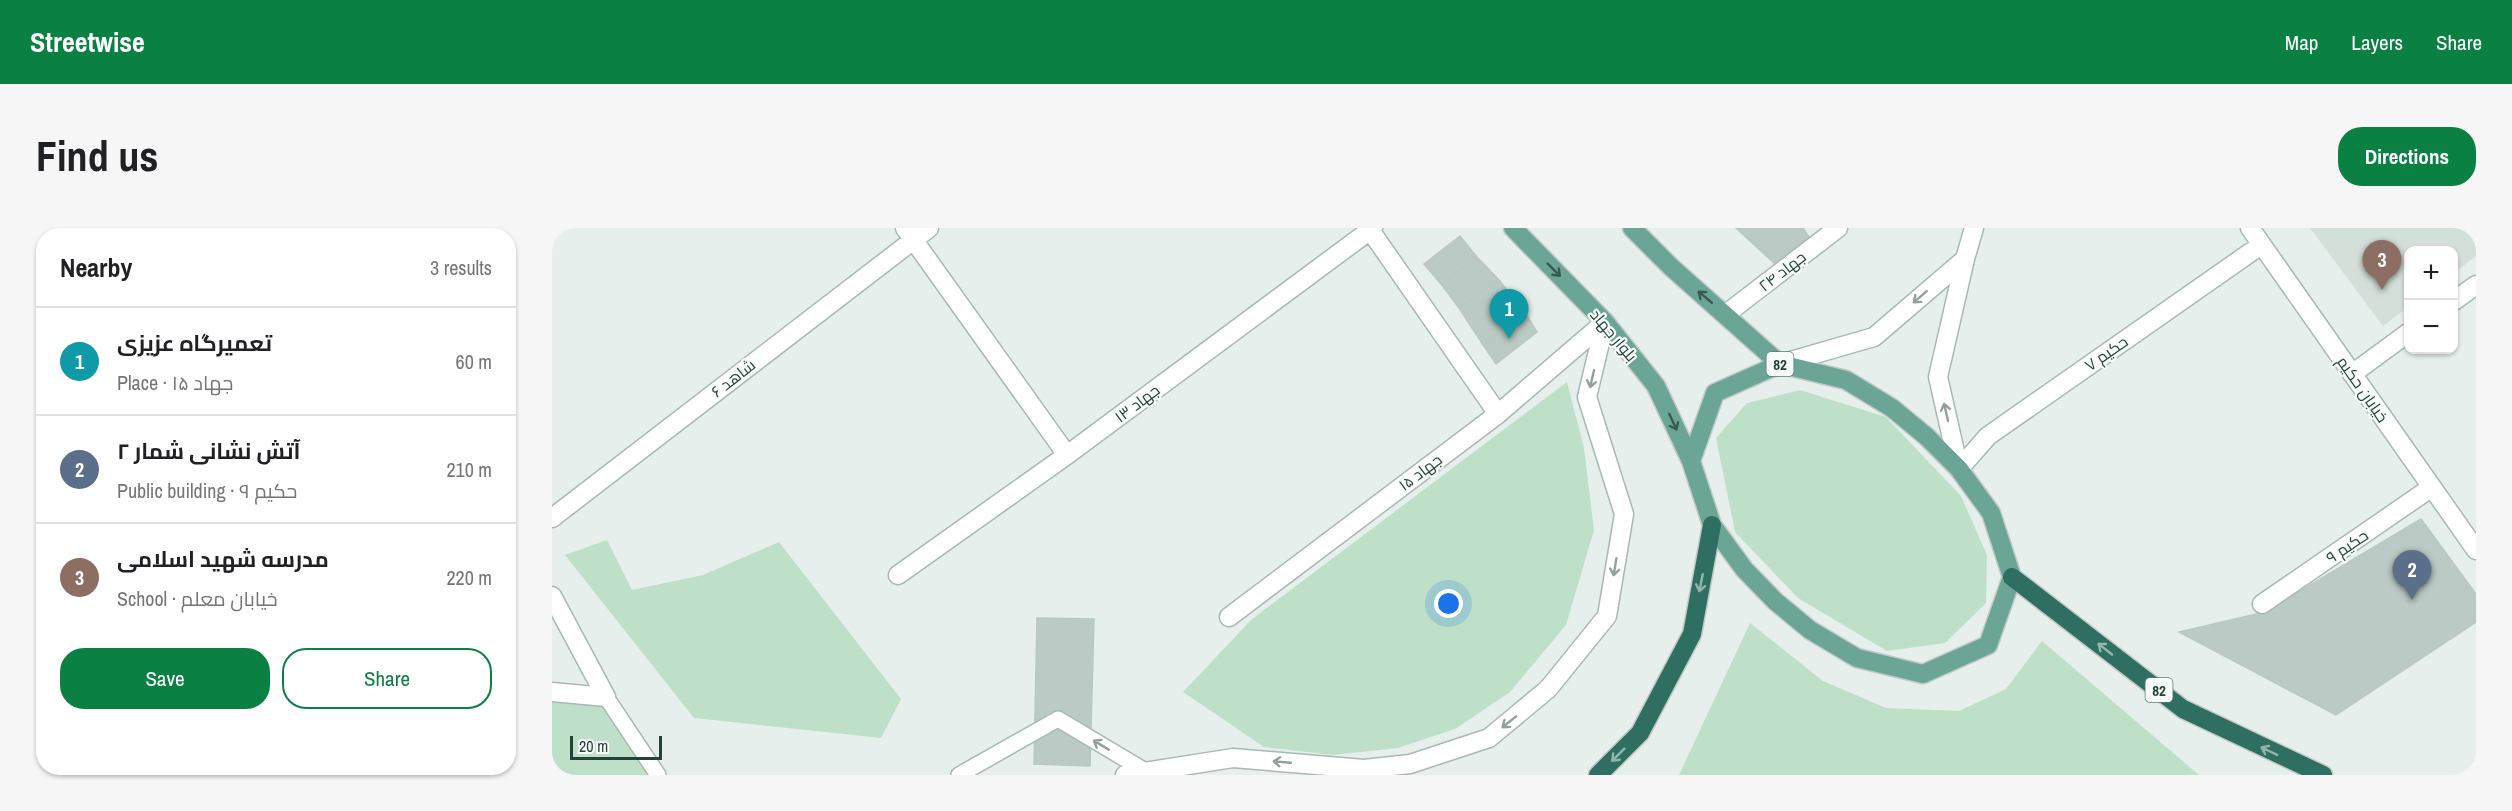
<!DOCTYPE html>
<html lang="en">
<head>
<meta charset="utf-8">
<style>
	body { margin:0; font-family:"Archivo Narrow",Cairo,sans-serif; background:#f6f6f6; color:#202124 }
	.controls { position:absolute; right:18px; top:18px; display:grid; overflow:hidden; border-radius:12px; box-shadow:0 2px 4px #0004 }
	.controls button { width:54px; height:54px; display:grid; place-items:center; padding:0; border:0; border-bottom:2px solid #e0e0e0; background:#fff; color:#202124; font:30px sans-serif }
	.scale { position:absolute; left:18px; bottom:15px; width:92px; box-sizing:border-box; padding-left:6px; border:3px solid #24423a; border-top:0; font-size:16px; line-height:21px; white-space:nowrap; color:#24423a; -webkit-text-stroke:4px #f7fbf9; paint-order:stroke }
	.you { position:absolute; left:897px; top:376px; width:21px; height:21px; margin:-15px; border:4px solid #fff; border-radius:50%; background:#1a73e8; box-shadow:0 0 0 9px #1a73e833 }
	.badge { display:grid; place-items:center; width:39px; height:39px; border-radius:50%; background:#0b8043; color:#fff; font-size:20px; font-weight:700 }
	.pin { position:absolute; translate:-50% -50px; filter:drop-shadow(0 2px 3px #0008) }
	.pin::after { content:''; position:absolute; top:32px; width:21px; height:18px; background:inherit; clip-path:polygon(0 0,100% 0,50% 100%) }
	.list { margin:0; padding:0; list-style:none }
	h2 { display:flex; justify-content:space-between; align-items:center; height:78px; margin:0; padding:0 24px; font-size:26px }
	h2 small { font-size:20px; font-weight:400; color:#757577 }
	.list li { display:grid; grid-template-columns:39px 1fr auto; gap:18px; align-items:center; box-sizing:border-box; height:108px; padding:0 24px; border-top:2px solid #e0e0e0 }
	.list b { display:block; font-size:22px; white-space:nowrap }
	.list p { margin:0; font-size:20px; white-space:nowrap; color:#757577 }
	.list em { font-size:20px; font-style:normal; color:#757577 }
	.actions { display:flex; gap:12px; padding:18px 24px }
	.actions a { flex:1; padding:14px 0; border:2px solid #0b8043; border-radius:24px; text-align:center; font-size:21px; color:#0b8043 }
	.actions .main { background:#0b8043; color:#fff }
	.map { position:relative; flex:none; width:1924px; height:547px; overflow:hidden; border-radius:24px }
	header { display:flex; align-items:center; gap:36px; box-sizing:border-box; height:84px; padding:0 30px; background:#0b8043; color:#fff }
	header strong { font-size:28px }
	nav { display:flex; gap:33px; margin-inline-start:auto; font-size:21px }
	.intro { display:flex; align-items:center; justify-content:space-between; box-sizing:border-box; height:144px; padding:0 36px }
	h1 { margin:0; font-size:42px }
	.button { padding:15px 27px; border-radius:24px; background:#0b8043; color:#fff; font-size:21px; font-weight:700 }
	main { display:flex; gap:36px; padding:0 36px }
	aside { flex:1; background:#fff; border-radius:24px; box-shadow:0 2px 4px #0004 }
	.map>svg:first-child { display:block }
	.built { fill:#d4dfda }
	.green { fill:#bfe0c8 }
	.building { fill:#bbcac4; stroke:#b8c9c2; stroke-width:1.5 }
	.lines { fill:none; stroke-linecap:round; stroke-linejoin:round }
	.lane-casing { stroke:#a8b8b2; stroke-width:18 }
	.street-casing { stroke:#a8b8b2; stroke-width:21 }
	.secondary-casing { stroke:#a4bbb3; stroke-width:21 }
	.primary-casing { stroke:#c2cac8; stroke-width:21 }
	.highway-casing { stroke:#c2cac8; stroke-width:21 }
	.lane { stroke:#fff; stroke-width:15 }
	.street { stroke:#fff; stroke-width:18 }
	.secondary { stroke:#fff; stroke-width:18 }
	.primary { stroke:#6aa596; stroke-width:18 }
	.highway { stroke:#2f6f62; stroke-width:18 }
	.oneway { stroke:#365b51 }
	.oneway2 { stroke:#92a09c }
	.oneway3 { stroke:#93b5ae }
	.labels { text-anchor:middle; dominant-baseline:central; stroke-width:4.5; stroke-linejoin:round; paint-order:stroke }
	.shield { fill:#f7fbf9; stroke:#637a73; stroke-width:1.5 }
	.shield-label { font-size:15px; font-weight:bold; fill:#24423a }
	.street-label { font-size:16px; fill:#24423a; stroke:#f7fbf9 }
</style>
</head>
<body>
<header>
<strong>Streetwise</strong>
<nav><a>Map</a><a>Layers</a><a>Share</a></nav>
</header>
<div class="intro"><h1>Find us</h1><a class="button">Directions</a></div>
<main>
<aside>
<h2>Nearby<small>3 results</small></h2>
<ul class="list">
<li><span class="badge" style="background:#0f9aa8">1</span><div><b>تعمیرگاه عزیزی</b><p>Place · جهاد ۱۵</p></div><em>60 m</em></li>
<li><span class="badge" style="background:#5c6f8a">2</span><div><b>آتش نشانی شمار ۲</b><p>Public building · حکیم ۹</p></div><em>210 m</em></li>
<li><span class="badge" style="background:#8d6e63">3</span><div><b>مدرسه شهید اسلامی</b><p>School · خیابان معلم</p></div><em>220 m</em></li>
</ul>
<div class="actions"><a class="main">Save</a><a>Share</a></div>
</aside>
<div class="map">
<svg width="1924" height="547" viewBox="0 0 1924 547">
	<rect width="100%" height="100%" fill="#e6efeb"/>
	<path class="built" d="M1758 0H1924V28L1902 45V22H1856V79L1831 98Z"/>
	<path class="green" d="M1015 154 1032 220 1042 302 1014 397 958 464 903 501 846 520 781 527 712 519 631 464 700 391Z
		M1248 162 1334 189 1409 268 1435 327 1434 375 1393 415 1335 423 1246 370 1183 304 1164 210 1195 175Z
		M55 312 80 362 151 347 227 314 349 471 329 510 142 490 13 327Z
		M1198 395 1271 453 1334 480 1407 483 1454 461 1490 413 1647 547H1127Z
		M0 468 51 473 104 547H0Z"/>
	<path class="building" d="M1184 0H1251L1257 9 1222 35Z
		M908 8 925 29 889 56 872 36Z
		M925 29 947 52 907 80 889 56Z
		M947 52 972 83 931 117 907 80Z
		M972 83 985 104 944 136 931 117Z
		M1869 291 1924 366V394L1784 487 1627 404 1713 384Z
		M485 390 542 391 538 538 482 536Z"/>
	<g class="lines">
		<g class="lane-casing">
			<path id="lane" d="M54 469 106 547
				M407 547 506 491 600 547"/>
		</g>
		<g class="street-casing">
			<path id="street" d="M353 0 515 227
				M1698 0 1924 322
				M818 2 946 186
				M1902 73 1924 57
				M1174 86 1286 0
				M1800 146 1856 105
				M1407 241 1436 208 1709 17
				M0 290 377 0
				M346 347 515 227 821 0
				M0 368 54 469 0 464
				M1710 376 1880 259
				M677 389 946 186 1053 94
				M573 547 681 530 812 541 858 536 937 510 996 461 1055 388 1072 286 1035 169 1053 94"/>
		</g>
		<g class="secondary-casing">
			<path id="secondary" d="M1228 136 1322 109 1413 31
				M1407 241 1386 149 1413 31 1422 0"/>
		</g>
		<g class="primary-casing">
			<path id="primary" d="M961 0 1053 94 1104 158 1139 233
				M1080 0 1119 39 1228 136
				M1228 136 1294 152 1340 180 1375 209 1407 241 1439 285 1460 349 1436 417 1371 446 1305 430 1258 402 1223 373 1192 341 1160 297 1139 233 1163 165Z"/>
		</g>
		<g class="highway-casing">
			<path id="highway" d="M1460 349 1631 481 1771 547
				M1046 547 1088 505 1140 406 1160 297"/>
		</g>
		<use href="#lane" class="lane"/>
		<use href="#street" class="street"/>
		<use href="#secondary" class="secondary"/>
		<use href="#primary" class="primary"/>
		<use href="#highway" class="highway"/>
	</g>
	<defs><path id="oneway-shaft" d="M-6 0H5M1.5-3L5.5 0L1.5 3" fill="none" stroke-width="1.6" stroke-linecap="round" stroke-linejoin="round" transform="scale(1.5)"/></defs>
	<g class="oneway">
		<use href="#oneway-shaft" transform="translate(1002 42) rotate(45)"/>
		<use href="#oneway-shaft" transform="translate(1153 69) rotate(-140)"/>
		<use href="#oneway-shaft" transform="translate(1121 194) rotate(65)"/>
	</g>
	<g class="oneway2">
		<use href="#oneway-shaft" transform="translate(1368 69) rotate(139)"/>
		<use href="#oneway-shaft" transform="translate(1040 151) rotate(103)"/>
		<use href="#oneway-shaft" transform="translate(1394 184) rotate(-103)"/>
		<use href="#oneway-shaft" transform="translate(1063 339) rotate(99)"/>
		<use href="#oneway-shaft" transform="translate(957 494) rotate(141)"/>
		<use href="#oneway-shaft" transform="translate(549 517) rotate(-149)"/>
		<use href="#oneway-shaft" transform="translate(730 534) rotate(-175)"/>
	</g>
	<g class="oneway3">
		<use href="#oneway-shaft" transform="translate(1149 355) rotate(101)"/>
		<use href="#oneway-shaft" transform="translate(1553 421) rotate(-142)"/>
		<use href="#oneway-shaft" transform="translate(1717 523) rotate(-154)"/>
		<use href="#oneway-shaft" transform="translate(1066 527) rotate(135)"/>
	</g>
	<g class="labels">
		<g class="shield">
			<rect x="1214.5" y="124" width="27" height="24" rx="4.5"/>
			<rect x="1593.5" y="450" width="27" height="24" rx="4.5"/>
		</g>
		<g class="shield-label">
			<text x="1228" y="136">82</text>
			<text x="1607" y="462">82</text>
		</g>
		<g class="street-label">
			<text transform="translate(1230 43) rotate(-38)">جهاد ۲۴</text>
			<text transform="translate(1062 107) rotate(50)">بلوار جهاد</text>
			<text transform="translate(1554 125) rotate(-35)">حکیم ۷</text>
			<text transform="translate(181 150) rotate(-38)">شاهد ۶</text>
			<text transform="translate(1811 161) rotate(55)">خیابان حکیم</text>
			<text transform="translate(585 175) rotate(-37)">جهاد ۱۳</text>
			<text transform="translate(868 244) rotate(-37)">جهاد ۱۵</text>
			<text transform="translate(1795 318) rotate(-34)">حکیم ۹</text>
		</g>
	</g>
</svg>
<div class="controls">
<button>+</button>
<button>−</button>
</div>
<div class="scale">20 m</div>
<div class="you"></div>
<div class="pin badge" style="left:957px;top:111px;background:#0f9aa8">1</div>
<div class="pin badge" style="left:1860px;top:372px;background:#5c6f8a">2</div>
<div class="pin badge" style="left:1830px;top:62px;background:#8d6e63">3</div>
</div>
</main>
</body>
</html>
